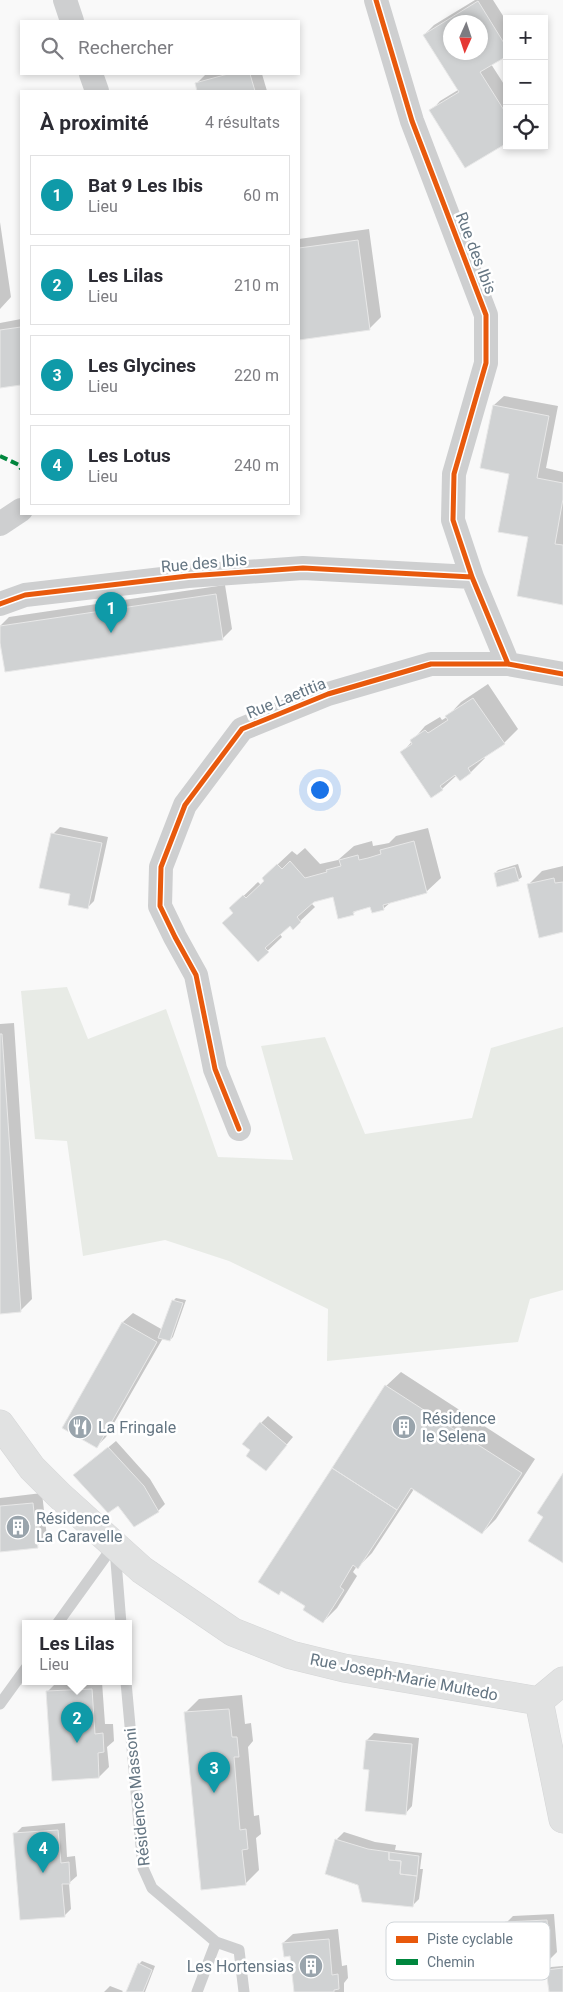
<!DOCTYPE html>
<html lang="fr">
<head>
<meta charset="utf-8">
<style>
	body { margin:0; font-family:Roboto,sans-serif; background:#f2f2f3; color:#2b2b33 }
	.controls { position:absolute; right:15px; top:15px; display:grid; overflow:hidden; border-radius:0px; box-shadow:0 2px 8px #0003 }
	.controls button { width:45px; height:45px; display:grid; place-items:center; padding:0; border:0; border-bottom:1px solid #e1e1e2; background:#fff; color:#2b2b33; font:25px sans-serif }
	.compass { position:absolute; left:443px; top:15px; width:45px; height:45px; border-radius:50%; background:#fff; box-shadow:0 2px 8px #0003; rotate:183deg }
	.you { position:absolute; left:319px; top:789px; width:18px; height:18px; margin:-12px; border:4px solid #fff; border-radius:50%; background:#1a73e8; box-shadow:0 0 0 8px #1a73e833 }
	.badge { display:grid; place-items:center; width:32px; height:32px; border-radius:50%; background:#5c6169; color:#fff; font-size:16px; font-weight:700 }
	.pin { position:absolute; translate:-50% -41px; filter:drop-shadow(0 1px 2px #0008) }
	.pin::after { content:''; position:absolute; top:26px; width:18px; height:15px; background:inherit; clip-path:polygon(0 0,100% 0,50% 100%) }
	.popup { position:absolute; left:22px; top:1620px; width:110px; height:65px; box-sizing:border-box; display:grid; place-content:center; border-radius:0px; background:#fff; filter:drop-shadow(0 1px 4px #0005); font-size:16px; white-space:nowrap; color:#7c7c81 }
	.popup b { font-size:19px; color:#2b2b33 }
	.popup::after { content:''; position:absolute; left:50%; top:100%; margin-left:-10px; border:10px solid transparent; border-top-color:#fff }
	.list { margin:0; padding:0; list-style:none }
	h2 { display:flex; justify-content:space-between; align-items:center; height:65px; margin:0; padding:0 20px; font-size:21px }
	h2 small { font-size:16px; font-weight:400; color:#7c7c81 }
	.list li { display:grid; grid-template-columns:32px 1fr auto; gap:15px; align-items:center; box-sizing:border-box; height:80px; margin:0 10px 10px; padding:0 10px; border:1px solid #e1e1e2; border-radius:0px }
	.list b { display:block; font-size:19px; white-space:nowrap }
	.list p { margin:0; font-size:16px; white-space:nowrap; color:#7c7c81 }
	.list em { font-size:16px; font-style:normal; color:#7c7c81 }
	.icon { flex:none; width:28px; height:28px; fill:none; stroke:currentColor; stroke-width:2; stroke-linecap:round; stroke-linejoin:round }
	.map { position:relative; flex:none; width:563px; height:1992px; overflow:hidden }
	.search { position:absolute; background:#fff; box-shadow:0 2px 8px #0003; left:20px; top:20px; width:280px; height:55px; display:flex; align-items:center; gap:12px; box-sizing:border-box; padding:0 18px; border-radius:0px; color:#7c7c81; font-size:19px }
	.panel { position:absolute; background:#fff; box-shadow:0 2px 8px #0003; left:20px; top:90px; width:280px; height:425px; border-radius:0px }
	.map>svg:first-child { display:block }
	.green { fill:#e8ebe6 }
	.shadow { fill:#0003; fill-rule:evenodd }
	.building { fill:#d0d2d3; stroke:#e8e8e8; fill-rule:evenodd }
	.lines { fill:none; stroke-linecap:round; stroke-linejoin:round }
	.secondary-casing { stroke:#d5d6d7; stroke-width:29 }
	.lane { stroke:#cecfd0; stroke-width:11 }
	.street { stroke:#cecfd0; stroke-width:24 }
	.secondary { stroke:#e1e2e2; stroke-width:28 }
	.quiet { stroke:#00873e; stroke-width:4; stroke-dasharray:8 4; stroke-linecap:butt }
	.cycleway-casing { stroke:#fff; stroke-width:8 }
	.cycleway { stroke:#e8590c; stroke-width:5 }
	.labels { text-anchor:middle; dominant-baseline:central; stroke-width:5; stroke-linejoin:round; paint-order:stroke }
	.street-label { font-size:16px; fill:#657683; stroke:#fff }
	.poi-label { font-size:16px; fill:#657683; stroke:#fff; text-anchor:start }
	.key { fill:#fff; stroke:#d1d6da; stroke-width:1 }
	.key-label { font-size:14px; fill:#657683 }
</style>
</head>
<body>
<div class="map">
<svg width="563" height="1992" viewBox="0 0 563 1992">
	<rect width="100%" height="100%" fill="#f9f9f9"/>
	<path class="green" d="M67 987 88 1039 166 1009 218 1157 293 1160 261 1046 325 1037 365 1134 472 1118 491 1048 563 1027V1290L530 1299 518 1342 327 1361 328 1309 229 1261 165 1240 83 1256 67 1141 35 1139 21 991Z"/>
	<path class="shadow" d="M475 0H493L507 22V54L491 64 507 89V141L431 111 440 101 458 90 424 35 434 25ZM450 22H480V52H450Z
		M206 74H262L267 91H199L196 84Z
		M0 222 11 297 0 309Z
		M369 229 381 317 370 328 299 339V239Z
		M21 319V383L0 387V323Z
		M504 396 558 406 546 468 563 472V604L530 536 511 473 494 405Z
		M225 585 232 629 222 639 0 635V626L9 617Z
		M488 684 518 729 504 743 483 757 485 758 471 772 457 775 442 789 402 753 425 726 440 717 442 720 447 717 461 702Z
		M60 827 108 837 94 901 87 908 71 893 53 834Z
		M428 828 441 878 426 892 391 902 383 909 371 906 357 909 353 914 334 895 314 901 311 903 315 907 293 928 290 924 279 933 282 937 258 960 231 908 258 882 261 885 265 881 263 878 292 851 297 855 305 848 320 864 338 860 354 846 372 841 373 846 384 844 389 843 396 836Z
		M518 864 522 877 518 880 495 873 498 870Z
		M563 866V931L528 885 542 871Z
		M14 1023 32 1299 20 1311 0 1312V1024Z
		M176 1298 186 1300 173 1337 170 1340 163 1338 106 1437 96 1447 64 1427 123 1322 133 1313 163 1330 173 1301Z
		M401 1372 535 1459 496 1519 482 1533 414 1489 372 1553 358 1567 357 1566 353 1572 357 1576 337 1608 323 1622 307 1606 282 1590 279 1593 386 1386Z
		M268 1416 293 1437 266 1469 252 1449 261 1423Z
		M116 1441 150 1479 165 1504 158 1511 119 1504 75 1475Z
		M42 1493 47 1537 37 1546 0 1550V1498Z
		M71 1621H84V1624H68Z
		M57 1682H102L105 1724H113L114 1741 107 1747 109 1767 99 1777 47 1692Z
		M242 1695 245 1724 251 1723 253 1741 248 1747 254 1816 259 1815 261 1834 256 1838 259 1870 245 1884 185 1713 199 1699Z
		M374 1733 419 1738 412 1806 405 1814 367 1740Z
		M65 1823 67 1857 75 1856 77 1876 69 1883 71 1909 64 1916 15 1834 22 1827Z
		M344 1832 375 1842 396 1845 395 1850 422 1853 420 1869H423L419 1899 412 1906 326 1873 337 1839Z
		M554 1914 557 1952 550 1959 506 1923 513 1916Z
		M338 1929 342 1966 347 1965 348 1978 344 1983V1992H295L291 1955 283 1943 293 1934Z
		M142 1961 155 1966 145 1992H130L139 1964Z
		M563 1966V1991L550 1992 547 1970 551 1967Z
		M110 1986 123 1991 122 1992H104Z"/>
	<path class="building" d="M478 1 507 48V56L480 72 507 115V143L465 168 429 110 459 92 423 35ZM450 22H480V52H450Z
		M228 74H250L255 91H197L195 83Z
		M358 240 370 330 299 340V248Z
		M21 327V385L0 388V330Z
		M493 405 549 416 537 478 563 483V499L555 544 563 545V605L517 596 528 537 498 532 509 474 480 468Z
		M216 594 223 640 5 672 0 643V626Z
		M473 698 505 744 468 768 471 773 460 781 455 775 440 786 443 790 431 798 400 752 412 744 410 740 425 730 428 733 448 720 445 716Z
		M51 833 102 843 88 909 68 905 70 894 39 888Z
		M414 841 427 893 383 905 384 910 372 913 370 907 353 912 354 915 338 919 333 897 314 902 297 917 301 922 293 930 290 926 265 948 269 952 258 962 222 923 233 913 229 908 243 895 246 898 264 881 262 878 277 864 282 869 290 861 305 878 327 872 326 870 341 866 339 860 358 855 359 860 368 858 381 854 380 850Z
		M515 867 519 881 497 887 494 873Z
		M554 878 555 883 563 882V932L539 938 527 884Z
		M0 1034H2L21 1312 0 1314Z
		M172 1300 183 1303 170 1341 158 1338Z
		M122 1322 157 1342 97 1448 62 1428Z
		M385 1385 522 1473 482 1534 411 1488 397 1510 332 1468Z
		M260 1422 287 1445 266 1471 246 1456 250 1450 242 1444Z
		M108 1447 144 1486 159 1512 134 1527 118 1506 108 1513 73 1475Z
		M332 1468 397 1510 358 1569 353 1565 340 1587 344 1590 323 1623 303 1610 305 1606 281 1591 279 1595 258 1582Z
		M563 1473V1563L528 1541 543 1517 537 1513Z
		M33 1503 38 1548 0 1552V1506Z
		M92 1689 95 1734 103 1733 104 1752 98 1753 99 1778 52 1781 46 1691Z
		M229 1709 232 1737H237L239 1757H234L240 1830 246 1829 248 1849 242 1850 246 1885 201 1890 184 1712Z
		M366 1740 412 1744 406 1815 365 1811 369 1770 363 1769Z
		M58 1830 61 1863 69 1862 70 1884H62L65 1917 20 1920 13 1833Z
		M335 1839 368 1849 389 1852V1860L401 1861 400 1874 417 1876 413 1907 362 1902 358 1885 325 1874Z
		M389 1852 419 1856 417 1876 400 1874 401 1861 389 1860Z
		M547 1920 550 1961 506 1963 505 1922Z
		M329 1939 332 1975 338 1974 339 1989 334 1990V1992H294L290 1956 284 1957 282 1943Z
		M138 1963 152 1970 143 1992H126Z
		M563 1968V1992H549L546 1970Z"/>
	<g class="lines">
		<g class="secondary-casing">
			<path id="secondary" d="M0 1424 32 1468 59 1495 142 1570 233 1632 291 1655 344 1668 539 1701
				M539 1701 563 1819
				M539 1701 563 1681"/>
		</g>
		<path class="lane" d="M115 1549 121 1624
			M57 1624 114 1545
			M126 1682 143 1868 152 1888 216 1942 197 1992
			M0 1704 26 1668
			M216 1942 239 1950 244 1992"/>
		<path class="street" d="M65 0 72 21
			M376 0 412 121 486 315V363L454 474 453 520 472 577
			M91 74 97 91
			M0 524 21 510
			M0 604 25 595 188 576 303 568 472 577 508 664
			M239 1129 215 1069 196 975 175 937 160 906 161 867 185 805 242 729 328 694 431 664H508L563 674"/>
		<use href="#secondary" class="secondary"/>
		<path class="quiet" d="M0 456 19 465 21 469"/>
		<g class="cycleway-casing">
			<path id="cycleway" d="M376 0 412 121 486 315V363L454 474 453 520 472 577
				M0 604 25 595 188 576 303 568 472 577 508 664
				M239 1129 215 1069 196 975 175 937 160 906 161 867 185 805 242 729 328 694 431 664H508L563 674"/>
		</g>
		<use href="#cycleway" class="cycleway"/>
	</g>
	<defs>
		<g id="restaurant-disc" transform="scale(1.25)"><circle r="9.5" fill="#99a4ac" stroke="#fff"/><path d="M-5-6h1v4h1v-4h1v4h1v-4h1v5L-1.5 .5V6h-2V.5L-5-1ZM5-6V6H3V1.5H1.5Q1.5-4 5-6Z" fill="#fff"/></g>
		<g id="building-disc" transform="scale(1.25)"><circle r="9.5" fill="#99a4ac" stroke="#fff"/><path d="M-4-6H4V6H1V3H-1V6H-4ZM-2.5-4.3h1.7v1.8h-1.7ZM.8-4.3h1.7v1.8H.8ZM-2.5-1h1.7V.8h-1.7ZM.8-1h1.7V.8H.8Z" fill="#fff"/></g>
	</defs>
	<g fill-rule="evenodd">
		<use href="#restaurant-disc" x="80" y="1427"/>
		<use href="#building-disc" x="404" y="1427"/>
		<use href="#building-disc" x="18" y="1527"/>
		<use href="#building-disc" x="311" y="1966"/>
	</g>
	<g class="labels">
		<g class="street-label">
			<text transform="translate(476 253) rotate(69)">Rue des Ibis</text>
			<text transform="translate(204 563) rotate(-5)">Rue des Ibis</text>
			<text transform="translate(286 698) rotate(-22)">Rue Laetitia</text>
			<text transform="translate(404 1677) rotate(11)">Rue Joseph-Marie Multedo</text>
			<text transform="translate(137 1797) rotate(-96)">Résidence Massoni</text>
		</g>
		<g class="poi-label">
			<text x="422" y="1418">Résidence<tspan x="422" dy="18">le Selena</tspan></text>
			<text x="98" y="1427">La Fringale</text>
			<text x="36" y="1518">Résidence<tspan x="36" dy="18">La Caravelle</tspan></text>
			<text x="294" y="1966" text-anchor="end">Les Hortensias</text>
		</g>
	</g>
	<rect x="386" y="1922" width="164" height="58" rx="8" class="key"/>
	<rect x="396" y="1936" width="22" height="7" fill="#e8590c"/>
	<rect x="396" y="1959" width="22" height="6" fill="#00873e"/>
	<g class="key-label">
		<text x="427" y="1944">Piste cyclable</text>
		<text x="427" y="1967">Chemin</text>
	</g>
</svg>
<div class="controls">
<button>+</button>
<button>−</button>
<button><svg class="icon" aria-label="locate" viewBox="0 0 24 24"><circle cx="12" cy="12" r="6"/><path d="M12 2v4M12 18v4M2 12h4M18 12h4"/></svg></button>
</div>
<svg class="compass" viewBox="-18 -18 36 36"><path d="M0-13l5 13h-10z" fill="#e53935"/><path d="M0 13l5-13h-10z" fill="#7c7c81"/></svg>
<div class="you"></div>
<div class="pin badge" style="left:111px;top:633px;background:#0f9aa8">1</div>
<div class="pin badge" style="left:77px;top:1743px;background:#0f9aa8">2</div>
<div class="popup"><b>Les Lilas</b>Lieu</div>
<div class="pin badge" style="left:214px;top:1793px;background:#0f9aa8">3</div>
<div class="pin badge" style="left:43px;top:1873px;background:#0f9aa8">4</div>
<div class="search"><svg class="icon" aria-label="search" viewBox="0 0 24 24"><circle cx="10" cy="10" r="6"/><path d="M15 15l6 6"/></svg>Rechercher</div>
<section class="panel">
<h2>À proximité<small>4 résultats</small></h2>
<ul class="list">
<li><span class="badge" style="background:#0f9aa8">1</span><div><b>Bat 9 Les Ibis</b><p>Lieu</p></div><em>60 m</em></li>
<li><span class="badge" style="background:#0f9aa8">2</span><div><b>Les Lilas</b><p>Lieu</p></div><em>210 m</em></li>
<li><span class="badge" style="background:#0f9aa8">3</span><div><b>Les Glycines</b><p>Lieu</p></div><em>220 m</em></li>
<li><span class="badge" style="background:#0f9aa8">4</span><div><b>Les Lotus</b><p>Lieu</p></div><em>240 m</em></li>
</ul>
</section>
</div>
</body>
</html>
